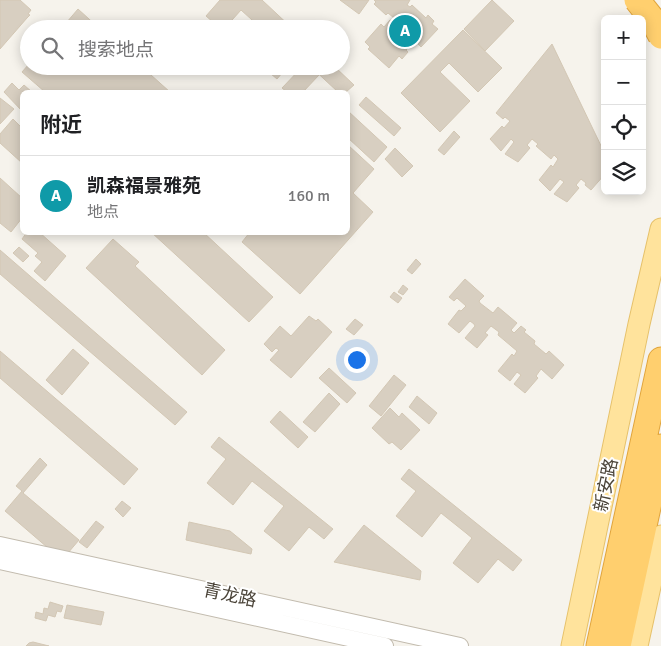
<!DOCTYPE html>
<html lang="zh">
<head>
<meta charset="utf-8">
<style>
	body { margin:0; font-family:Signika,"Noto Sans SC",sans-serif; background:#f6f6f6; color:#202124 }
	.controls { position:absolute; right:15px; top:15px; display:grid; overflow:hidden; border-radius:8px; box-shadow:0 2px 12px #0003 }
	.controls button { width:45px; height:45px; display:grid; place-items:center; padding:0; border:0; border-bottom:1px solid #e0e0e0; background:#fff; color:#202124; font:25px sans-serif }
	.you { position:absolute; left:356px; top:359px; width:18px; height:18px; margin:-12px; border:4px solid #fff; border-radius:50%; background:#1a73e8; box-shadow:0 0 0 8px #1a73e833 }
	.badge { display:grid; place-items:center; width:32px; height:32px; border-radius:50%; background:#fc3f1d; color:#fff; font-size:16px; font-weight:700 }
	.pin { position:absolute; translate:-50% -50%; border:2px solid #fff; box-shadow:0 1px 5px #0006 }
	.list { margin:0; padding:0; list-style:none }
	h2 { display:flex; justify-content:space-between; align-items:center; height:65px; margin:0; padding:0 20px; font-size:21px }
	h2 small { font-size:16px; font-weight:400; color:#757577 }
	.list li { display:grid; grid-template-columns:32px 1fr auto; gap:15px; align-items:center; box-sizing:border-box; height:80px; padding:0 20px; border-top:1px solid #e0e0e0 }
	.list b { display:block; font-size:19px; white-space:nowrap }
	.list p { margin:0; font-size:16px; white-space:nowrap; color:#757577 }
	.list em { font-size:16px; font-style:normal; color:#757577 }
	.icon { flex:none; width:28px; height:28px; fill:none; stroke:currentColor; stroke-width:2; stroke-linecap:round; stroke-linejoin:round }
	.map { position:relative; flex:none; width:661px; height:646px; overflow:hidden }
	.search { position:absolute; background:#fff; box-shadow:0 2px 12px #0003; left:20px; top:20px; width:330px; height:55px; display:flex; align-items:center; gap:12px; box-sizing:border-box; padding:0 18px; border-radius:28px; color:#757577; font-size:19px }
	.panel { position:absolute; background:#fff; box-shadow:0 2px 12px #0003; left:20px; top:90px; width:330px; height:145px; border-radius:8px }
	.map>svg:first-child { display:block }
	.building { fill:#d8cfc1; stroke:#d3c7b4 }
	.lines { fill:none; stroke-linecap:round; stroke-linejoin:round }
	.minor-casing { stroke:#c2bbae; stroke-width:18 }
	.major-casing { stroke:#e6c16a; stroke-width:23 }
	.highway-casing { stroke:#e0a43c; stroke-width:27 }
	.minor { stroke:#fff; stroke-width:16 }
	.major { stroke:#ffe39c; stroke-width:21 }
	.highway { stroke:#ffcf6e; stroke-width:25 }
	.highway-bridge-casing { stroke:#e0a43c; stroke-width:27; stroke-linecap:butt }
	.highway-bridge { stroke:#ffcf6e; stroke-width:25 }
	.labels { text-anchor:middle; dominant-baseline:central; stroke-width:4; stroke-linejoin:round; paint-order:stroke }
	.street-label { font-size:18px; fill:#4b4439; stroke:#fff }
</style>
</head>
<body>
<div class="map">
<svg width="661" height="646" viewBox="0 0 661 646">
	<rect width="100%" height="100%" fill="#f6f3ec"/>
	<path class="building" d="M0 0H20L31 10 28 14 30 15 27 18 0 49Z
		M220 0H262L293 29H262L241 10 224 29H221L206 16Z
		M340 0H369L359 14Z
		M374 0H410L407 5 410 7 412 5 426 18 428 15 434 21 432 24 438 29 421 47 416 42 417 40 411 34 408 37 410 39 406 44 409 47 406 50 408 52 402 59 399 56 389 68 368 49 370 47 365 42 381 24 384 27 390 20 392 21 394 18 388 13 386 15 374 4 376 2Z
		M492 0 514 21 485 51 464 29Z
		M78 9 100 29H61Z
		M463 30 502 68 478 92 449 63 440 72 470 101 440 132 401 93Z
		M552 44 605 154V174L591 190 585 185 586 183 581 179 576 185 579 188 567 202 554 194 564 182 560 179 550 191 539 180 551 165 553 167 558 159 554 155 551 159 536 146 538 144 532 139 527 145 530 148 518 162 505 154 514 142 511 139 501 151 490 139 502 126 504 128 510 121 505 117 503 119 496 113Z
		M29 64V66H141L170 92H45L22 72Z
		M265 66H288L277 79 264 68Z
		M303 66H310L319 75 303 92H287L282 88Z
		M310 66H334L354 85 346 92H338Z
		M12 83 19 90 24 85 32 92H22V111L4 92Z
		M366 97 401 128 394 136 359 105Z
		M0 98 14 109 0 124Z
		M348 111 387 147 374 162 348 138Z
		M13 119 22 128V163L0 143V134Z
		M454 131 460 137 444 155 438 150Z
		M348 145 374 169 353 193 373 212 300 294 242 242 250 232H348Z
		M395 148 413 166 402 177 385 159Z
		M0 178 22 198V218L11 232 0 223Z
		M27 232H39L66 256 45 281 34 271 42 262 35 256 38 253 22 239Z
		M151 232H203L273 297 249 322Z
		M113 239 139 262 135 266 225 350 202 375 86 268Z
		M19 247 29 256 23 262 13 253Z
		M0 250 187 412 175 425 0 274Z
		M416 259 421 264 412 274 407 270Z
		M465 279 484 296 479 301 480 303 493 313 498 307 517 323 511 330 514 333 521 326 526 330 524 332 535 341 534 344 546 354 549 351 564 365 552 379 541 369 536 376 538 378 525 393 514 384 521 375 517 372 510 381 498 371 512 354 514 356 517 351 498 335 499 332 491 326 485 333 488 335 477 348 465 338 475 326 474 324 470 321 459 333 448 324 459 310 461 311 466 306 457 298 454 301 449 297Z
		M403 285 408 289 403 295 398 292Z
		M394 292 402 298 398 303 390 297Z
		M309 316 316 321 318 319 332 332 291 378 270 360 279 350 276 348 272 352 264 344 280 326 291 336Z
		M355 319 363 325 354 335 346 329Z
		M73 349 89 363 62 395 46 380Z
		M0 351 138 469 124 485 0 378Z
		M329 368 356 393 347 403 319 378Z
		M394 375 406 385 381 416 369 406Z
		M329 393 340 404 315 432 303 422Z
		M417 396 437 413 429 424 409 407Z
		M390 408 399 417 402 413 420 430 401 450 392 442 389 444 372 428Z
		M280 411 308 437 298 448 270 422Z
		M219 437 333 529 324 539 309 527 289 551 264 531 284 506 252 481 233 505 207 483 226 459 211 447Z
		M40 458 47 465 23 493 79 540 62 560 5 511 22 491 16 486Z
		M409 469 522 560 513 571 498 559 478 583 453 563 472 538 466 533 441 513 422 537 396 516 416 491 401 479Z
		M122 501 131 508 123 517 115 509Z
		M96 521 104 527 87 548 79 542Z
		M189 522 230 531 252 549 251 554 186 540Z
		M364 525 421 571 420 580 334 562Z
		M50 602 63 606 61 612 57 611 55 617 48 615 46 621 35 618 36 612 43 614 44 608 48 609Z
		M67 605 104 612 101 625 64 618Z
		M33 642 49 646H26L29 643Z"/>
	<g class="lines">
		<g class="minor-casing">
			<path id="minor" d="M0 545 460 646
				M0 561 385 646"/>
		</g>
		<g class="major-casing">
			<path id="major" d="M572 646 639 324 661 229
				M637 646 661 536"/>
		</g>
		<g class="highway-casing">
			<path id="highway" d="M599 646 661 360
				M618 646 661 447"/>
		</g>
		<use href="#minor" class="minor"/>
		<use href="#major" class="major"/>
		<use href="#highway" class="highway"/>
		<g class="highway-bridge-casing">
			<path id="highway-bridge" d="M637 0 652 19 661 36"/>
		</g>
		<use href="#highway-bridge" class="highway-bridge"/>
	</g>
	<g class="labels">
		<g class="street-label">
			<text transform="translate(606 485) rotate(-78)">新安路</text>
			<text transform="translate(230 595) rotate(12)">青龙路</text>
		</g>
	</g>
</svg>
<div class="controls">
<button>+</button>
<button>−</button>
<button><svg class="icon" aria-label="locate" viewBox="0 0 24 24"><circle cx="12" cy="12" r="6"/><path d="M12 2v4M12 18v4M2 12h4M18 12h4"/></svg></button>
<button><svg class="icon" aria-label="layers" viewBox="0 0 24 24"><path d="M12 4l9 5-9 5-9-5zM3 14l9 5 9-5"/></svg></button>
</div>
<div class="you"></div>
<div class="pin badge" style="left:405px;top:31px;background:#0f9aa8">A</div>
<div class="search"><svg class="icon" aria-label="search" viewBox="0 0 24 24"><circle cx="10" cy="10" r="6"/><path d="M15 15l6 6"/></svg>搜索地点</div>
<section class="panel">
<h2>附近<small></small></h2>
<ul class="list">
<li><span class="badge" style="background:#0f9aa8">A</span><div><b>凯森福景雅苑</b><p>地点</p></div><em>160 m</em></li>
</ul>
</section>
</div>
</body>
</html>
